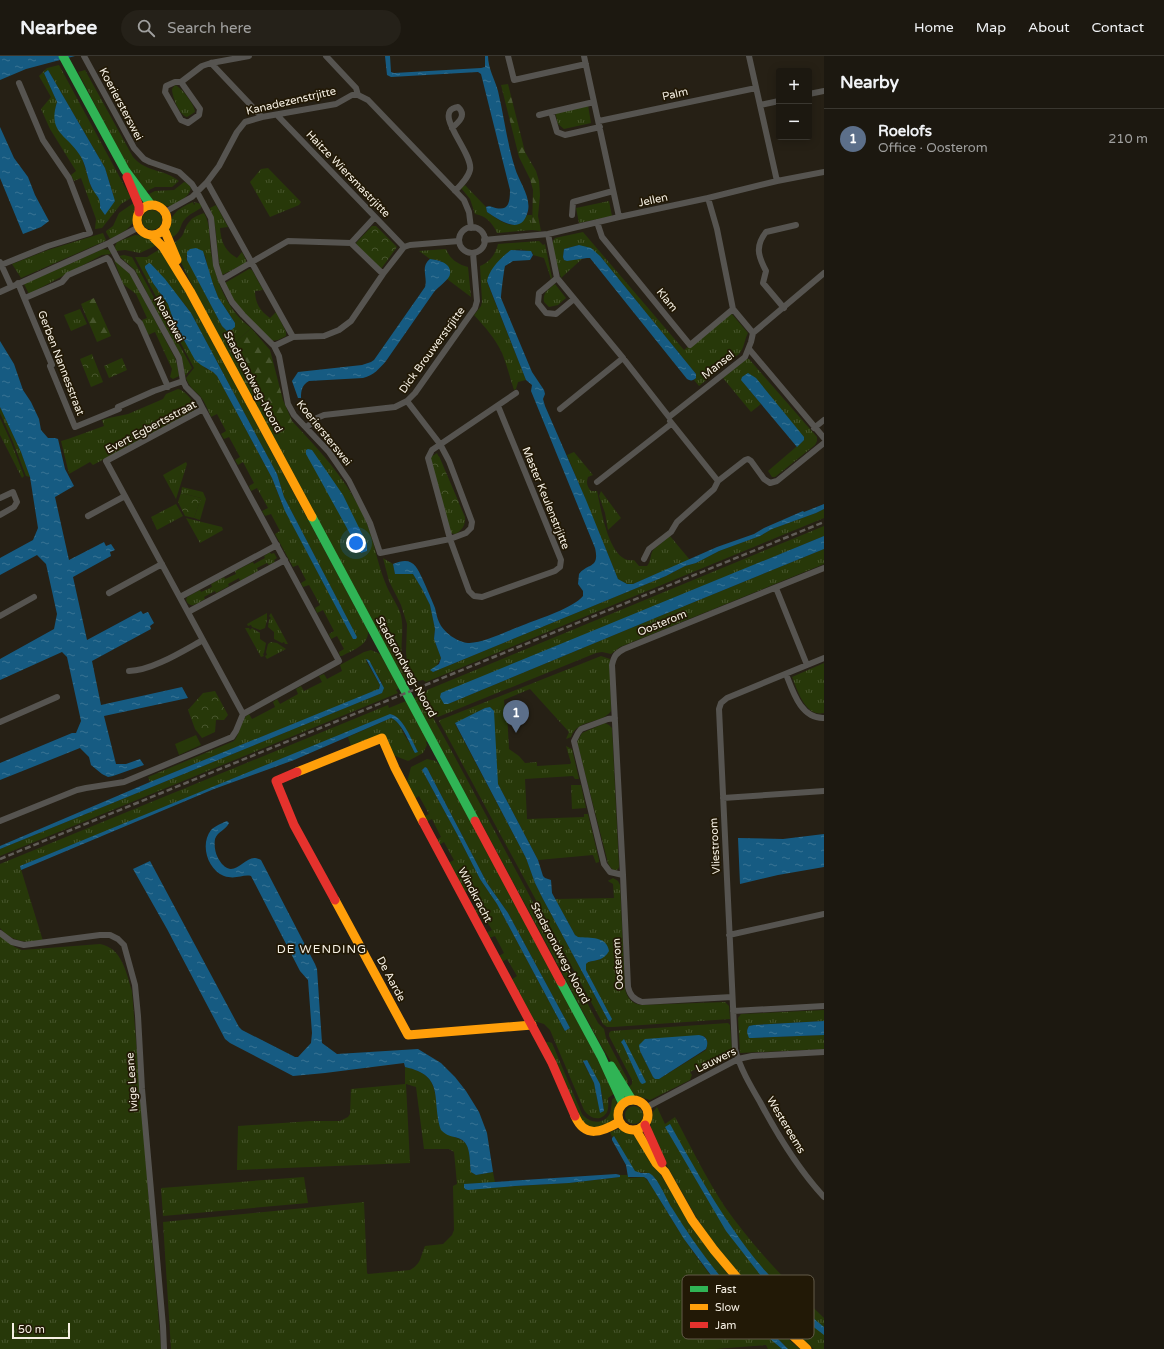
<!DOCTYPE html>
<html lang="en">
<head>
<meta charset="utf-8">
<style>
	body { margin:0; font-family:"Varela Round",sans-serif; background:#252119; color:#f1f3f6 }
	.controls { position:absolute; right:12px; top:12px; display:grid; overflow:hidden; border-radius:4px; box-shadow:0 2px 10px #0003 }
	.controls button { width:36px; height:36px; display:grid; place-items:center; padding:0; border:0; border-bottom:1px solid #3a3730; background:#1c1810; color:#f1f3f6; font:20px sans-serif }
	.scale { position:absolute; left:12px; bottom:10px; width:58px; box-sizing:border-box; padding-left:4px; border:2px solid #f6f0e4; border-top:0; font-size:11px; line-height:14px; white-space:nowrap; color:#f6f0e4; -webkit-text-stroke:3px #221906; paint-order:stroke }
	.you { position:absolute; left:356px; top:487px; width:14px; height:14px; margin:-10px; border:3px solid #fff; border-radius:50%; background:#1a73e8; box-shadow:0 0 0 6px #1a73e833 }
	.badge { display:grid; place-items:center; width:26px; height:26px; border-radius:50%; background:#ada79c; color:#fff; font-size:13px; font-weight:700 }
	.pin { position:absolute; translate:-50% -33px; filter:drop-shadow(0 1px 2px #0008) }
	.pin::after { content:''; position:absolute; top:21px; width:14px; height:12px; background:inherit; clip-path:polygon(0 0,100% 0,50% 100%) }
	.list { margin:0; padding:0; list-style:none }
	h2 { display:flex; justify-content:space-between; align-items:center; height:52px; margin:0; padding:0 16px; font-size:17px }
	h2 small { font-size:13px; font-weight:400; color:#a0a09f }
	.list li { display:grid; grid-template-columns:26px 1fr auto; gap:12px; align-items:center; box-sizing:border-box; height:60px; padding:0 16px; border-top:1px solid #3a3730 }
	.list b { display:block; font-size:15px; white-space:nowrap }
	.list p { margin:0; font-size:13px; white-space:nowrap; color:#a0a09f }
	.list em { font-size:13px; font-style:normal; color:#a0a09f }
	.icon { flex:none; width:22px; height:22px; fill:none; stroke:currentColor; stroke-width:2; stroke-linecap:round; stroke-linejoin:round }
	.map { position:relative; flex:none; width:824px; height:1293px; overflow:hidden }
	header { display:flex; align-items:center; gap:24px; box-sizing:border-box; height:56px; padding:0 20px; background:#1c1810; border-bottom:1px solid #3a3730 }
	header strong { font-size:19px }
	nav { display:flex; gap:22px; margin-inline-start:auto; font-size:14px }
	.search { width:280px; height:36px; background:#252119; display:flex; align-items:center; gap:10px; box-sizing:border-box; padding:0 14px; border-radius:22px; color:#a0a09f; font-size:15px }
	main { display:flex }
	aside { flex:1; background:#1c1810 }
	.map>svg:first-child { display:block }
	.grass { fill:url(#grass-tufts); fill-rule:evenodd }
	.forest { fill:url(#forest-firs) }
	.park { fill:url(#park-crowns) }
	.garden { fill:#273809 }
	.water { fill:url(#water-ripples) }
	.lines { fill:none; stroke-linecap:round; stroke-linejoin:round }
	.street { stroke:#565450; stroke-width:6 }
	.fast { stroke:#30b455; stroke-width:9 }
	.slow { stroke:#ff9f0a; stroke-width:9 }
	.jam { stroke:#e5322d; stroke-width:9 }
	.rail { stroke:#605c56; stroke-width:2.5; stroke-dasharray:6 3; stroke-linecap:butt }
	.labels { text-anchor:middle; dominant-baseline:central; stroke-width:3.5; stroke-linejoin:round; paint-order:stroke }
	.street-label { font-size:11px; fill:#f6f0e4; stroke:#221906 }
	.neighbourhood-label { font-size:12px; letter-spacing:1px; fill:#f6f0e4; stroke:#221906 }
	.key { fill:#221906; stroke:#625a49; stroke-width:1 }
	.key-label { font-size:11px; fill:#f6f0e4 }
</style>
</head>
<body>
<header>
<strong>Nearbee</strong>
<div class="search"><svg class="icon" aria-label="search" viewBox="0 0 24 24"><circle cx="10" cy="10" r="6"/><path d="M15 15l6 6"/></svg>Search here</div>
<nav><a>Home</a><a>Map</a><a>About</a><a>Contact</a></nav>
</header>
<main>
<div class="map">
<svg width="824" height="1293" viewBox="0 0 824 1293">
	<defs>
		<pattern id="grass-tufts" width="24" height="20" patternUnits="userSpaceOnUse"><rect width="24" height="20" fill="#273809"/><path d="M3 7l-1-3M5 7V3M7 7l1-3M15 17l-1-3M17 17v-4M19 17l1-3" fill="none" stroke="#47552d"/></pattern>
		<pattern id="forest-firs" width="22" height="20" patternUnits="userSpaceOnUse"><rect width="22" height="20" fill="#273809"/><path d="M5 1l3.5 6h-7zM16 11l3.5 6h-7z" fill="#47552d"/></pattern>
		<pattern id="park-crowns" width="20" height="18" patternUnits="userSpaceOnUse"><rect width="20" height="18" fill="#273809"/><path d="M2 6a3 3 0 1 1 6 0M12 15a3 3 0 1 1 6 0" fill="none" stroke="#47552d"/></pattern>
		<pattern id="water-ripples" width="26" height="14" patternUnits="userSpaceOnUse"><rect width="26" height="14" fill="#165b82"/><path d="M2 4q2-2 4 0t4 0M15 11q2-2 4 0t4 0" fill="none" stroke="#387394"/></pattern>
	</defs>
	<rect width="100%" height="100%" fill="#262015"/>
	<path class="grass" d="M59 9 131 142 121 148 102 172 95 173 96 163 81 122 74 125 71 119 76 115 50 73 41 53 51 41 39 20 47 12ZM48 14 105 112 113 138 100 152V144L91 131 82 102 77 95 55 54 57 46 44 17Z
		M85 14 133 101C147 117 165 113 179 125L172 131H155L145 136 125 106 78 16Z
		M175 29C181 31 195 49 195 56L187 61C179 59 172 40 172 33Z
		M588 49 591 67 564 73 558 68 555 56Z
		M268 112 301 146 299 149 270 161 250 126 261 113Z
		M184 126C202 132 178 149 169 150 161 151 152 144 147 139L155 135 174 134Z
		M465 129 486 151 487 156C501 165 514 178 527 159H532V174L497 177C492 166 486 160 475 158L470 143 461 132Z
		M609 145 612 160 579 167 576 152Z
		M135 146C138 169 128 174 110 183L106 176V175L113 170 119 157Z
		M193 146 194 149 195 148 194 146 201 148V152C197 155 191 157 187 161 178 169 184 175 170 183 167 162 174 154 193 146Z
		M216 149 228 171 220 172C221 186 225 195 237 202L242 196 246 204V207L222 219C215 197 219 173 210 152Z
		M142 164a10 10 0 1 1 20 0a10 10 0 1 1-20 0Z
		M204 157C211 169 209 182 211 196 214 217 223 243 237 259 241 264 246 268 251 272L235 287 229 300 190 225 172 188C188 179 181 175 190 165 193 161 199 159 204 157ZM205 199 209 217 218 241 235 267 227 275 222 270 186 200Z
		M583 176 684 294 731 257 748 277C744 284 745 291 739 298L699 330 694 324 696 322V318L600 200 579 189 564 193 563 201 564 204 567 205 583 202 561 222 552 190 553 185 555 182Z
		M103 177 106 184 105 185 21 222 12 208 48 194Z
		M135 179C143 179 151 183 157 189L140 197 125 194 116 195 115 190 117 186Z
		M539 185 543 189 545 188 552 222 551 223 544 202 533 199V197C525 193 514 192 507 197L487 226 526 324 518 326 516 333 514 334C510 322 507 309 502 297 495 282 485 271 474 259L481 250 482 246 480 210C490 206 495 199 498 188Z
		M103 193 109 194 111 198 102 199 29 238 24 228Z
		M160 193 174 215 368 575C369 589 353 594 342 600H340L339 596 344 593 337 580 331 583 329 578 334 575 323 554 317 557 315 552 320 549 309 529 303 531 301 527 306 524 298 509 293 511 275 478 280 475 271 458 265 460 262 455 268 452 257 432 251 435 249 430 254 427 243 406 238 409 235 404 240 401 229 381 224 383 221 378 226 375 217 358 211 361C208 354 205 346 200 340 194 334 189 331 186 322L194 312 135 201H147ZM151 208 186 250 191 257 277 418 284 441 357 582 326 532 282 448 272 422 217 320 213 316 205 312 183 283 174 266 168 248 153 227 145 212Z
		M446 193C450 203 457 208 468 211L471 241 447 223 449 220 441 205 430 203 419 195Z
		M124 199 132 201 192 312 185 320 182 303 135 214 119 200Z
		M114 204 130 218 175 302 178 312 179 320 173 323 170 321 172 313 155 276 148 279 142 264 147 262 136 238 123 228Z
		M249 213 252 214 263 234 255 235C255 247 260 255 270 262L276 256 286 276V280L278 284 271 285 242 254 235 246 225 227Z
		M555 228 566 242 558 249 549 251 544 246C542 237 549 233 555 228Z
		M80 253 87 268 71 275 64 259Z
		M746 303H749L817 381V385L815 389 775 421H772L768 415 803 385 741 324 761 348 751 356 723 322Z
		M178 333C184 334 193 344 195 350L193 353 194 355 93 409 90 406 69 418 61 385 68 383 104 370 102 364 109 362 128 358 163 343 166 338Z
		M0 351 21 396 30 421 26 420 13 386 0 357Z
		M0 362 11 386 24 420 22 422 0 379Z
		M292 365C321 396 349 426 366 465 374 485 377 506 385 526 389 537 396 546 400 556 405 572 400 586 402 602 404 611 409 619 412 627L408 629 379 578 268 372C276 373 285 372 292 365Z
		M574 396 593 419 588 421C586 427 587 430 591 435H597C601 452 609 509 634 504L639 510H647C651 506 650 499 653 494L670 480 690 504 633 528H627L618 523 567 399Z
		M437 397 465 461C466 468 462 475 455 478L450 477 430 405 431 401Z
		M186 406 187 408 176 443 163 419Z
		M182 431 203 436 206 443 200 464 194 462 201 442 181 437Z
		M601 435 621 462 608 474 605 457 599 440Z
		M176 448 183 460 157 474 151 461Z
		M824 453V462L426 626 423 624 418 625 407 607 406 596 407 568 401 549 389 525 383 502 393 508 395 518H413L422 533 430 549 435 573 434 583 441 602 433 616 666 520 685 510 696 507 719 495 760 480 772 473 816 457Z
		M186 462 222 471 223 474 200 487Z
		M824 470V480L713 526 444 648H448L660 560 824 493V508L620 591 611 598 602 596 596 597 438 661 436 660 429 649 424 637 427 635V634Z
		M270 496 271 498 274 497 277 502 274 504 275 506 269 509 267 507 257 512 258 515 240 525 239 522 228 528 229 530 216 537 215 535 204 541 205 543C198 547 190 554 186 544L187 541 200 534 201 536 212 531 211 528 224 521 225 523 236 518 235 515 253 506 254 508 265 502 264 500Z
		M267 557V564L265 572 260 574 252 571 251 569 248 570 247 568Z
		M271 557 288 588H285L284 586 282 587 274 583V576L268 571 269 564 271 562 269 560Z
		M245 572H249L250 574 252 572 260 577V583L266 587 264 597 263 598 264 600 261 601Z
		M271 586 277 587 286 593 267 603 265 600 267 599 266 596 268 588Z
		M371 594 380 598 399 632 396 634 398 637 0 800V793L382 637V627L368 603 366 605 380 629 378 634 150 726 148 721 234 685C241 677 240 663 249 658L252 663 275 651 273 646 277 643 280 648 298 638 296 633 301 630 304 635 322 626 319 620 324 618 327 623 342 615 340 609 364 596Z
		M601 600 610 603 611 655C601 669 578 662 571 681L566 683 569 676 530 633 504 644 505 655 507 656 509 693 519 700 525 707 537 706V710L570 708 571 707 566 690 572 693 579 723H575L573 720 525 723 527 763 584 761V758H588L599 804V806L596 807 593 799 538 804 498 728 485 652 455 668 526 802 535 827 543 843 608 964 586 914V908L588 906 602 903 575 879 555 843 614 842 613 828 608 825 613 822 618 825 620 829 625 932C626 941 632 948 641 949L725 946 729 950 730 963 613 971H607L603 968 439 665 440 664Z
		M824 607V657C805 661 798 635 792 621Z
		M419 640 431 658 450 692 598 967 604 973 606 982 628 1024V1027L626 1030 602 991 414 642Z
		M406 645 428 685 426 686 427 689 423 697 408 705 393 699 385 680 351 690 348 681 391 662C400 665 402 676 407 683 410 688 414 692 418 696L403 668 394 659 20 810 43 885C26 887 12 886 0 872V808L388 649 389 652Z
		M605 667 609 669 612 672 619 811 618 813 615 815 611 812 608 807 577 686 582 677Z
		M427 703 436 705 439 709H440L590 986 615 1037 608 1042C608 1047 609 1051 607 1056 601 1066 590 1063 584 1054L550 974 544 968 534 965 511 924 517 920 507 903 502 906 499 900 504 897 495 880 489 882 486 877 492 874 482 857 477 859 474 854 479 851 470 834 464 836 448 807 454 804 444 786 439 789 436 784 441 781 432 763 426 766 423 761 429 758 419 740 414 743 406 730 411 711ZM425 711 427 712 487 827 508 857 570 972 565 975 497 848 480 823 457 778 422 714ZM587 1004 602 1038 604 1055 600 1056 594 1027 583 1006Z
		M571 729H581L586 752 572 753Z
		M0 880 15 891 22 894 100 888C122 892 126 916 132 935L161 1293H0Z
		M824 954V965L755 969 749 970C746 975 747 977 750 982L824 979V993L740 997 738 962 741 958Z
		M728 967 730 969 732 993 730 1000 707 1013 700 1011 690 1016 692 1019 690 1024 650 1044 634 1039 628 1032 632 1028V1024L609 980V977L611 975ZM704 980C708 984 708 987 706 994L659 1023H656L653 1021 640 995Z
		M545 986H549L552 987 582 1058C588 1066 602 1070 609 1059 612 1054 611 1049 612 1044L616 1040 617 1049 615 1060 611 1066 599 1072 590 1071 582 1066Z
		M405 1011C434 1018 434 1028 438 1055 438 1059 438 1066 440 1070 448 1084 464 1079 468 1092 470 1099 470 1109 471 1116L476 1119 493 1116 495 1127 464 1128 465 1133 569 1127 620 1121V1119H627L630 1122 644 1121 650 1127C671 1163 693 1199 720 1231 739 1254 760 1273 782 1293H768L766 1289 715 1293H171L163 1166 364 1146 367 1217 368 1218 410 1214C422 1207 420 1201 425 1190L443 1188 452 1179 454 1174 453 1130 457 1128 454 1096 449 1093H424L416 1031 406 1028 410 1107 237 1114 238 1070 311 1065H340L348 1061 350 1058 351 1033 405 1028Z
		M625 1059a9 9 0 1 1 18 0a9 9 0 1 1-18 0Z
		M657 1051 665 1068 675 1061C691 1091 706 1122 725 1151 754 1192 788 1227 824 1262V1293H814L790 1273 753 1236 707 1178 695 1159 662 1101 650 1073 653 1056Z
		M619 1073C623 1075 630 1076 633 1079 638 1081 658 1114 662 1121 701 1185 742 1245 800 1293H788L748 1253 712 1211 682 1169 665 1141 654 1121 649 1117 636 1116 632 1112 614 1080 612 1081 610 1076Z
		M304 1121 308 1147 163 1160 161 1132Z"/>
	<path class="forest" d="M508 28 525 96 536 115 539 125 540 139 538 160 541 175 532 174 533 134 530 123 519 101 501 29Z
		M94 242 111 280 97 286 81 248Z
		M251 272 270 294 283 344 292 365C285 373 278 373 268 372L229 300 235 287Z"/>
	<path class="park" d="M372 170H376L397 191 381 213 357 189 356 187Z
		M92 298 103 326 91 331 80 303Z
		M122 302 127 314 109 322 104 310Z
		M439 400 459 447 444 454 430 405Z
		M181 437 201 442 194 462 185 460 178 446Z
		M215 635 228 659 224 664H216L215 676 202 682 195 673 188 654 203 637Z"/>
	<path class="garden" d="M196 679 201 689 179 699 175 688Z"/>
	<path class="water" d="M0 0H75L26 13 0 24Z
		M385 0H390L391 16 394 17 481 12 485 11V0H488C488 12 495 24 498 35 504 60 507 87 515 112 519 126 533 143 527 158 520 180 498 163 487 156L486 151 489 150C506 156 510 152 510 134L481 18 478 16 391 21 387 19Z
		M48 14 105 112 115 145 105 159 100 152C101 140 95 140 91 130 87 121 86 109 81 101 68 78 47 78 57 46L44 17Z
		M0 71 14 102 28 121 35 139 49 165 41 171 23 178 0 122Z
		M579 189 591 192 600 200 696 318V322C693 325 690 325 687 323L590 202H587L567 205 564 204 563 201 564 193Z
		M196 192 203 195 213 228 218 241 235 267V271L230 275H227L222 270 187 204V196L190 193Z
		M511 194 531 195 533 199 530 204 513 205 505 210C504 214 501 238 501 242L532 316 544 334 545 338 543 343 545 350 586 444 618 523 627 528H633L717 491 754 478 764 472 803 455 804 456 824 448V453L816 457 772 473 760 480 719 495 696 507 685 510 666 520 433 616 430 614 439 608 441 602 434 583 435 573 430 549 422 533 413 518H395L393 508C412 500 416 509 423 524 427 533 431 542 435 552 436 556 437 562 439 566 443 576 457 586 468 587 483 588 511 573 526 568 541 562 573 552 583 540V535L578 528 579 518C587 507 600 513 595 492L531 335 532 329 526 324 487 225C489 214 501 201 511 194Z
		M430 203C438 204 452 207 450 218 450 223 438 231 434 236 418 259 402 282 386 305 379 313 374 319 363 322L309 325C302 329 301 334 301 342H298L292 325 298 316 362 309 371 306 374 304 425 231C428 221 420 211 430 203Z
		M149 207 151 208 165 223 191 257 277 418 284 441 357 581 356 583H353L285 455 272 422 217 320 213 316 201 309 195 304 174 266 168 248 153 227 145 212V210Z
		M0 285 14 308 23 334 31 346 39 363 41 374 48 382H55L58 383 65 413 74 430 55 441 69 504 104 486 106 490 111 488 115 494 110 496 111 500 73 521 87 584 141 555 143 558 148 556 154 567 150 570 151 573 92 605 101 649 182 631 188 642 104 660 116 708H126L140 703 144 709 113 720 108 721 102 718 91 709 89 701 80 692 0 724V707L72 677H76L81 665 67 601 62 596 0 624V603L54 573 57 558 46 508 37 499 0 519V502L33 484 38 472 30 421 21 396 0 351Z
		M748 317 756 322 804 381V384L797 391 741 324 742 321Z
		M308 393 312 394 343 439 367 488V495L361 497 359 494 306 398V394Z
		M824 480V493L660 560 448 648H444L440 641 441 637Z
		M366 603 369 604 384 632 382 637 0 793V790L150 726 376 634 379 633 380 629Z
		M490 651 494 655 498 728 538 804 543 820 545 822 551 824 552 837 575 879 578 881C590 882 607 880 609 895 604 904 597 904 588 906L586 908V914L612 963 610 966 608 964 543 843 535 827 526 802 455 667 485 652Z
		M390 658C403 660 412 685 418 696L415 697C410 688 401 665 391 662L294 704 214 733 21 814 20 810Z
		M425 711 427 712 487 827 508 857 570 972 565 975 497 848 480 823 457 778 422 714Z
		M227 765 229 767C226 774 218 775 215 783 214 789 215 797 218 802 232 827 243 801 255 802 257 802 259 803 261 804L315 908 317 913 322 987 337 998 418 993 441 1007 455 1021 466 1035 479 1056 487 1077 493 1116 476 1119 471 1116C469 1105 472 1086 458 1082 451 1080 447 1080 441 1074 431 1043 446 1020 405 1011L404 1007 325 1017 293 1020 230 987 225 983 167 873 133 813 150 805 239 971 242 974 295 1001H298L311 987 312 977 308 924 300 915 251 820C243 818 236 824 224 820 207 813 200 788 211 774 215 770 222 767 227 765Z
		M824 778V811L778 819 740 828 738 782 783 783Z
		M824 965V979L752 982H749C747 977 746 975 749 970L754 969Z
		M699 979C707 980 709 986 706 993L659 1023H655L653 1021 640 995 639 989 645 983Z
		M624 983 646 1026 645 1027 642 1028 640 1026 623 989 621 986Z
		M587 1004 600 1028 604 1055 600 1057 594 1027 583 1005Z
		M670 1068C690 1104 710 1140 733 1173 756 1208 791 1245 824 1271V1279L811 1269 765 1225 726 1175 665 1071Z
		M614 1080 635 1115 641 1117H649C658 1121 666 1143 672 1152 689 1180 708 1206 729 1231 747 1253 768 1273 788 1293H782L762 1276 719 1230 684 1183 647 1123 644 1121H628L626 1109 612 1084V1082Z
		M616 1118 620 1119V1121L569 1127 515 1130 468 1134 465 1133 464 1131V1128Z"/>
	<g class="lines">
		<path class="street" d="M84 0 134 92 144 103 150 106 179 116 192 128 197 136 211 162 216 209 221 224 232 246 243 259 274 290 279 300 288 348 294 359 329 396 349 425 370 467 380 497 450 483 466 477 471 472 472 466 449 405 440 388 407 345
			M326 0 356 32 358 39
			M508 0 514 24 586 8
			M584 0 619 161
			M749 0 777 125
			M211 7 262 61
			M181 26 200 53 199 59 188 67 181 64 165 36 166 30 175 26H181L202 10 211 7 249 0
			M809 38 824 35
			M594 46 551 56 557 76 565 79 600 71
			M760 49 779 45
			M277 59 404 191
			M539 59 551 56
			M599 65 756 32
			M452 72C459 66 467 59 458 51 430 55 474 97 470 114 468 122 461 129 455 135
			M207 126 293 281
			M708 142 717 173 733 253 753 277
			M165 156 192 141 207 126 219 110 237 76 245 66 262 61 336 48 352 39H358L368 44 464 144 469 156 471 172
			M572 159 573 146 613 135
			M375 161 351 187 383 218
			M597 166 602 181 690 289 733 253
			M459 184a13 13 0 1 1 26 0a13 13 0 1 1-26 0Z
			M548 178 557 222 623 302 669 361 745 301 751 286 753 277 824 217
			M484 184 548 178 619 161 708 142 777 125 824 116
			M109 187 118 204 132 216 179 302 183 325 186 331 198 343 203 353
			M0 206 11 230
			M1 209 48 190 90 177 69 122 43 84 19 27
			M557 222 539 237 538 247 546 257 556 258 574 243
			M221 224 288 185 351 187
			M18 227 52 309 50 310 75 371 119 353 118 351 154 335 183 325
			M0 236 109 187 139 171
			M25 242 62 226 68 219 107 202 109 204 136 263 140 267 168 331
			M784 252 763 227 766 215C758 200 755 190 766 176L796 169
			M274 290 293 281 324 280 339 274 351 265 383 218 404 191 410 189 459 185
			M749 293 824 382
			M498 350 561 504 560 511 555 515 482 541 474 540 469 535 450 483 428 402 432 394 516 337
			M203 353 339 605 243 658 106 405Z
			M560 353 623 302
			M670 365 718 425
			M307 371 317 362 324 359 395 351 407 345 415 337 475 252 477 245 473 197
			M814 372 824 364
			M597 426 671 368
			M0 442 13 436 17 446 14 451 0 459
			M88 460 125 440
			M644 503 649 493 671 476 677 466 714 433 718 425 745 404 748 403 751 405 764 423 770 427 777 425 824 387
			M776 532 807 609
			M109 537 162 508
			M180 541 277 489
			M188 556 285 504
			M0 560 34 541
			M824 602 727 642 721 647 719 653 735 993C740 1012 750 1029 760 1046 778 1080 798 1113 824 1141
			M129 615C151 615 183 595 203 584
			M786 618C793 636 801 663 824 662
			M615 662 608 663 581 673 578 677 574 685 604 808 610 816 623 819
			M0 666 57 641
			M723 742 824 735
			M0 765 77 734 86 732 124 726 232 681 236 675 243 658
			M0 877 12 886 24 889 100 879H110L118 883 124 889 135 929 138 960 142 1033 163 1270 164 1293
			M729 879 824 858
			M732 941 642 946C633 943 630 939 628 931L623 819 612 609C614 600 616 597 624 593L824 512
			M733 955 824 950
			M647 1051 738 1003 752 1000 824 996"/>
		<path class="fast" d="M63 0 125 114 151 149
			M312 461 475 765
			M561 926 601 1000 623 1048
			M611 1010 632 1044"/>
		<path class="slow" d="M137 164a15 15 0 1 1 30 0a15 15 0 1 1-30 0Z
			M164 173 177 204
			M151 179 163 191 190 235 312 461
			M297 716 382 682 395 712 423 766
			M335 844 408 979 532 969
			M618 1059a15 15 0 1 1 30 0a15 15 0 1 1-30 0Z
			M575 1060C585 1083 602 1076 619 1066
			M636 1074 656 1107 665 1116 692 1164 714 1194 760 1249 807 1293"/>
		<path class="jam" d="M127 121 139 150V156
			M297 716 276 725 294 769 335 844
			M475 765 561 926
			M423 766 552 1007 575 1060
			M645 1069 662 1107"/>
		<path class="rail" d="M0 803 824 466"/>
	</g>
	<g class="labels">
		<g class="street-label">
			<text transform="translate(675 38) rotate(-12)">Palm</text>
			<text transform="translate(291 45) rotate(-13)">Kanadezenstrjitte</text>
			<text transform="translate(121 48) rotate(62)">Koeriersterswei</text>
			<text transform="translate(348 118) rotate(46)">Haitze Wiersmastrjitte</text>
			<text transform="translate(653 144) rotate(-12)">Jellen</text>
			<text transform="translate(667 244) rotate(51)">Klam</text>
			<text transform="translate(169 263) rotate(61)">Noardwei</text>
			<text transform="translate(432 294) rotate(-54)">Dick Brouwerstrjitte</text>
			<text transform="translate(61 307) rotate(69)">Gerben Nannesstraat</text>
			<text transform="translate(718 309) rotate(-38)">Mansel</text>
			<text transform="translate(253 326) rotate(62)">Stadsrondweg-Noord</text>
			<text transform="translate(151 371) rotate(-28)">Evert Egbertsstraat</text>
			<text transform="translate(324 377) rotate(51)">Koeriersterswei</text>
			<text transform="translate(546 442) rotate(68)">Master Keulenstrjitte</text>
			<text transform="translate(662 567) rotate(-22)">Oosterom</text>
			<text transform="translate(406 611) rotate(61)">Stadsrondweg-Noord</text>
			<text transform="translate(715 790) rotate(-93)">Vliestroom</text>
			<text transform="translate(475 839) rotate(62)">Windkracht</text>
			<text transform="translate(560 897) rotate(62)">Stadsrondweg-Noord</text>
			<text transform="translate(618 908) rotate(-94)">Oosterom</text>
			<text transform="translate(391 923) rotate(62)">De Aarde</text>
			<text transform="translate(716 1004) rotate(-26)">Lauwers</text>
			<text transform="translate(132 1026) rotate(-94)">Ivige Leane</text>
			<text transform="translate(786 1069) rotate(59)">Westereems</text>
		</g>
		<g class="neighbourhood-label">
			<text x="322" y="893">DE WENDING</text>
		</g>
	</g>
	<rect x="682" y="1219" width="132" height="64" rx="6" class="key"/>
	<rect x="690" y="1230" width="18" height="6" fill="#30b455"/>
	<rect x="690" y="1248" width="18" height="6" fill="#ff9f0a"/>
	<rect x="690" y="1266" width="18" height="6" fill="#e5322d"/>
	<g class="key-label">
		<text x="715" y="1237">Fast</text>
		<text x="715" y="1255">Slow</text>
		<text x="715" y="1273">Jam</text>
	</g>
</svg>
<div class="controls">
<button>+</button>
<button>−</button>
</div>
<div class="scale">50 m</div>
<div class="you"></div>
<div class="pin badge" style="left:516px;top:677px;background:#5c6f8a">1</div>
</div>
<aside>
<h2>Nearby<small></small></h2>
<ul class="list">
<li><span class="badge" style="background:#5c6f8a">1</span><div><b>Roelofs</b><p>Office · Oosterom</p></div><em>210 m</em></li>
</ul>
</aside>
</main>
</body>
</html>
